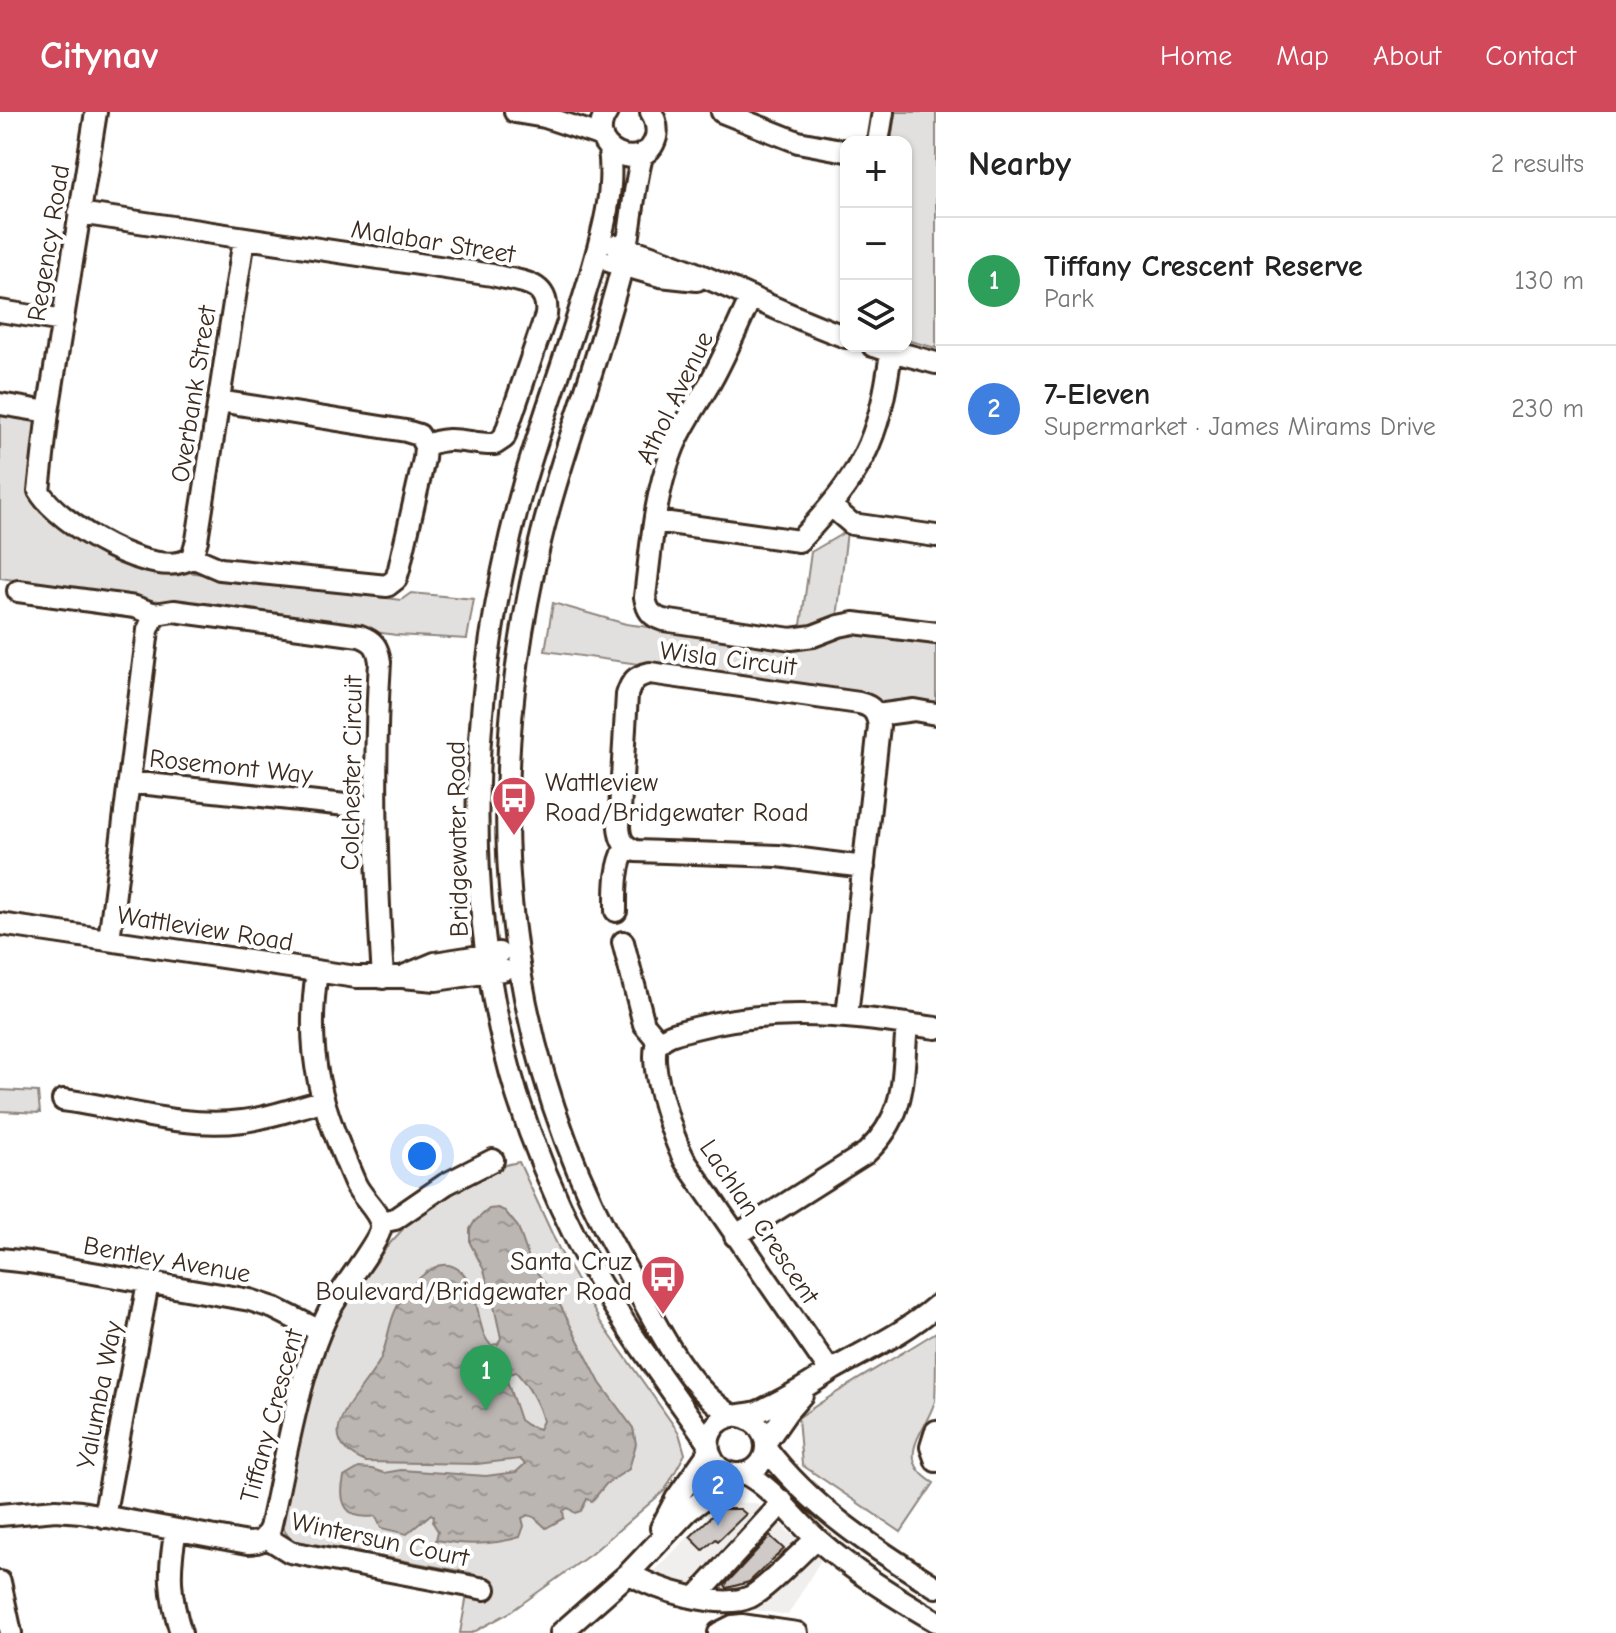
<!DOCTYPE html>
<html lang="en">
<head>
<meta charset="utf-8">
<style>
	body { margin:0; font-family:"Comic Neue",sans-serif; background:#f2f2f2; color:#222 }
	.controls { position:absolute; right:24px; top:24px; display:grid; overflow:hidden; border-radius:16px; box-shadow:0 2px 6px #0004 }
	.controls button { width:72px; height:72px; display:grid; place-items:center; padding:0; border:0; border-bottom:2px solid #e0e0e0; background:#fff; color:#222; font:40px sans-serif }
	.you { position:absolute; left:422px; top:1044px; width:28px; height:28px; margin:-20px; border:6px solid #fff; border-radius:50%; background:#1a73e8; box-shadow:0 0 0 12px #1a73e833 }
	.badge { display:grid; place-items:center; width:52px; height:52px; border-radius:50%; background:#d1495b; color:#fff; font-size:26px; font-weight:700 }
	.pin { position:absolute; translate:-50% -66px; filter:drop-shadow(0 2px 4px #0008) }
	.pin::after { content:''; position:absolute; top:42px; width:28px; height:24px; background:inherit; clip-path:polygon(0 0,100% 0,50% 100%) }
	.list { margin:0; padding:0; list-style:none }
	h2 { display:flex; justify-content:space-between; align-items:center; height:104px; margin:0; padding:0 32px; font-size:34px }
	h2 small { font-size:26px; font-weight:400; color:#767676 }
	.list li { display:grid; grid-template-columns:52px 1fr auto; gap:24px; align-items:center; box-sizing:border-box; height:128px; padding:0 32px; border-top:2px solid #e0e0e0 }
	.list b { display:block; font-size:30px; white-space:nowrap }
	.list p { margin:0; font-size:26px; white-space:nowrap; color:#767676 }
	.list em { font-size:26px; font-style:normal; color:#767676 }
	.icon { flex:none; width:44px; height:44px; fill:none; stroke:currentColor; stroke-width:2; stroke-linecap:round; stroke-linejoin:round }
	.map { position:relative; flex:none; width:936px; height:1521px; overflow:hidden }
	header { display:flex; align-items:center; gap:48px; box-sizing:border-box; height:112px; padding:0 40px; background:#d1495b; color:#fff }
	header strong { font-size:38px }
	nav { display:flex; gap:44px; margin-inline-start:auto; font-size:28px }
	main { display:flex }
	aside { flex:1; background:#fff }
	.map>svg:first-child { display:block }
	.built { fill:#f1efee }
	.green { fill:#e2e0de; stroke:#8e857e; stroke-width:2 }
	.water { fill:url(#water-ripples); stroke:#887e77; stroke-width:2; fill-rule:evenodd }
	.building { fill:#cfcac7; stroke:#3b2a1e; stroke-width:2 }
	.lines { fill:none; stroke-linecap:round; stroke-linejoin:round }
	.minor-casing { stroke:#3b2a1e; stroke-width:26 }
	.minor { stroke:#fff; stroke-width:20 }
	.labels { text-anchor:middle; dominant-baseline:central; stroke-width:8; stroke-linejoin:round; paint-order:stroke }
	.street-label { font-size:26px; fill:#3b2a1e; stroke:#fff }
	.poi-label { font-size:26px; fill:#3b2a1e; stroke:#fff; text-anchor:start }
</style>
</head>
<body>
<header>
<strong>Citynav</strong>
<nav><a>Home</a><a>Map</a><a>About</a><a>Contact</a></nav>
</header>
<main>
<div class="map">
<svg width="936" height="1521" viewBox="0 0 936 1521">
	<defs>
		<pattern id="water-ripples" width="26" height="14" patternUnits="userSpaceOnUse" patternTransform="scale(2)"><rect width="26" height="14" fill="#bcb6b3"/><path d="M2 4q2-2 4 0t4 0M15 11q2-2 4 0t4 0" fill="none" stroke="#9a9491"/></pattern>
	</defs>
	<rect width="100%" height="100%" fill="#fff"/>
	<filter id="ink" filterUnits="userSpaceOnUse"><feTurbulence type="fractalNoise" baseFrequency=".0125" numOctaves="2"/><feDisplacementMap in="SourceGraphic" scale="16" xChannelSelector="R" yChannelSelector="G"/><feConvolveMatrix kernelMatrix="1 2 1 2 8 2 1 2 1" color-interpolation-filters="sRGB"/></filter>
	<g filter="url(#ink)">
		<path class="built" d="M724 1390 756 1391 821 1448 788 1503 633 1479Z"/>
		<path class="green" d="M895 0H936V236L906 228V30H891Z
			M0 299C15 302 34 301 38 318L29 371 31 382 141 454 401 488 411 481 474 487 467 527 396 523 0 466Z
			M847 419 835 524 848 520 936 531V594L883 592 869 584 545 539 553 491 626 512 798 535 811 440Z
			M0 978 38 980 40 1001 0 999Z
			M519 1050 560 1139 600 1209 679 1321 685 1342 665 1378 591 1442 509 1501 472 1521H460L471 1461 291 1428 282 1415C298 1345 308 1264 340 1201 356 1170 379 1143 403 1117L404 1110C439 1085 477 1057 519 1050Z
			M936 1220C936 1239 936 1272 935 1289 925 1321 893 1346 934 1371L901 1420 802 1353 798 1306C843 1274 891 1249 936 1220Z"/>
		<path class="water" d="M498 1096 505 1099 518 1115 531 1152 558 1189 600 1271 633 1316 636 1332 629 1357 606 1372 592 1389 587 1387 581 1399 575 1401 568 1396 563 1399 564 1406 546 1416 534 1405 528 1403 522 1406 524 1414 520 1425C494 1433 463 1433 436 1428L438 1419 433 1411 434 1404 431 1402 407 1422 381 1416 376 1404C346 1409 338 1391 344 1365L359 1356 372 1357 384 1361 401 1358 486 1364 516 1360 525 1352 520 1347 477 1352 366 1350C304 1325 364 1281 380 1248 388 1231 388 1212 397 1195 405 1180 431 1146 452 1154 483 1165 473 1217 491 1233L498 1232 501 1226 494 1194 484 1158 470 1131V1117L475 1109 489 1097ZM516 1260C528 1273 539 1292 543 1309L539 1317 527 1313 520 1308 505 1263Z"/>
		<path class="building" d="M719 1397H740L746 1402 718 1429 716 1427 703 1438 690 1425Z
			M770 1424 784 1437 749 1470 727 1476 725 1473Z"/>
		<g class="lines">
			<g class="minor-casing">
				<path id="minor" d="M96 0 48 300 39 379C57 411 158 472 192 445
					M515 0 545 5 602 24
					M607 0C581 38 645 65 656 25 658 15 656 8 651 0
					M722 0 798 30 846 39
					M878 30 883 0
					M609 37C615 82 602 122 590 165 570 233 545 299 525 367 470 564 457 786 517 983 533 1033 554 1083 577 1129 613 1201 662 1265 708 1330
					M643 41C634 71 633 103 627 134 622 158 615 181 608 205 587 281 558 354 540 430 481 680 497 927 624 1153 654 1206 680 1271 733 1304
					M79 101 492 163C519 170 550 168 546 203L504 326 495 332C468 333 452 321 425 334
					M616 133C696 155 768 197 846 225
					M611 150 660 164 697 168
					M751 185C738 213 726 242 711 269 698 292 681 314 672 339 654 385 651 437 645 485 647 498 651 504 663 508L791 527 813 524 839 514 854 511 936 521
					M0 199 63 209
					M873 234 936 251
					M0 292 48 300
					M831 394 852 412 936 424
					M655 409 799 429C861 363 879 331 891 240
					M192 445 220 457 387 474 396 467 399 457 424 347 425 334 419 323 406 319 219 289
					M192 445 197 428 244 127
					M18 479 135 495 155 502
					M877 603 914 598 936 602
					M129 670 374 696
					M616 799C616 776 615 756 626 735
					M0 812 356 865H402L436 868 503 858
					M109 828 148 518 155 502 174 499 360 524C374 529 378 535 380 550 373 656 376 760 383 866
					M623 830 644 912 659 930
					M406 863 435 851 499 841
					M847 904 879 614C877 601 873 594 859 591L650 561C636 564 631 569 627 583L619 715C620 728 623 734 636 739L778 744 864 755
					M63 988C123 996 182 1017 243 1009 269 1006 296 996 322 989
					M381 1110 395 1107 446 1072 493 1048
					M735 1124 866 1041C908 1002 902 965 907 912
					M0 1147 29 1150 250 1188 274 1196 320 1219
					M830 1259 685 1049C673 1026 650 959 656 934 665 922 680 920 695 916 779 894 851 904 936 916
					M739 1304C778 1312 773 1364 735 1362 710 1360 700 1329 717 1312 728 1301 744 1304 757 1300 763 1298 769 1294 774 1292 795 1282 813 1270 832 1258 867 1238 905 1221 936 1194
					M936 1319 931 1335 936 1349
					M766 1330 787 1300 802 1283
					M766 1336C810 1395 875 1437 936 1475
					M744 1361C775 1377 792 1405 818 1428 853 1459 895 1485 936 1509
					M0 1403 56 1398 81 1400 248 1431C261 1431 265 1427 270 1416 286 1347 299 1255 332 1194 341 1177 383 1126 381 1112 378 1098 361 1085 355 1071 322 994 304 946 317 860
					M104 1405 148 1171
					M661 1416 676 1387 709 1340
					M176 1418C168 1458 169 1482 181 1521
					M266 1425 290 1440 485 1477
					M629 1461C654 1478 721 1498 750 1485 766 1477 801 1440 816 1427
					M0 1470 11 1521
					M696 1485 783 1390
					M561 1521 629 1461 688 1399 737 1362
					M719 1521 733 1514 742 1513 797 1521"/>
			</g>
			<use href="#minor" class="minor"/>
		</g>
	</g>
	<defs>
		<g id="bus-pin" transform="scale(2.3)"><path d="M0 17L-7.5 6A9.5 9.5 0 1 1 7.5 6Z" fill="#d1495b" stroke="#fff"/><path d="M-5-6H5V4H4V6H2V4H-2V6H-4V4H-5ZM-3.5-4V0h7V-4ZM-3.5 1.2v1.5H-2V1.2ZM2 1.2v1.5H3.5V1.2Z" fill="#fff"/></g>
	</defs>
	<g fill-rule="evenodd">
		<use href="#bus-pin" x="514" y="686"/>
		<use href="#bus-pin" x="663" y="1165"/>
	</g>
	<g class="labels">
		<g class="street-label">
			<text transform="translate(433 130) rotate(9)">Malabar Street</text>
			<text transform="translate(49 131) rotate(-81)">Regency Road</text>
			<text transform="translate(194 282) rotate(-81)">Overbank Street</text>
			<text transform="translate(675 286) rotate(-64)">Athol Avenue</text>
			<text transform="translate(728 547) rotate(7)">Wisla Circuit</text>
			<text transform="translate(231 655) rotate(6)">Rosemont Way</text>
			<text transform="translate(352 661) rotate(-89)">Colchester Circuit</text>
			<text transform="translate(458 727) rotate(-91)">Bridgewater Road</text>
			<text transform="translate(205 817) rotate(9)">Wattleview Road</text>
			<text transform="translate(759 1110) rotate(56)">Lachlan Crescent</text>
			<text transform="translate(167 1148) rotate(10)">Bentley Avenue</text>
			<text transform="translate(100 1283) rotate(-79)">Yalumba Way</text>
			<text transform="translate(272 1304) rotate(-75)">Tiffany Crescent</text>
			<text transform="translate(380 1428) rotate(12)">Wintersun Court</text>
		</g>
		<g class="poi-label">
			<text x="545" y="671">Wattleview<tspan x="545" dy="30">Road/Bridgewater Road</tspan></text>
			<text x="632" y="1150" text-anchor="end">Santa Cruz<tspan x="632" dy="30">Boulevard/Bridgewater Road</tspan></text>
		</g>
	</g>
</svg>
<div class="controls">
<button>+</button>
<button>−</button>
<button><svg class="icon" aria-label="layers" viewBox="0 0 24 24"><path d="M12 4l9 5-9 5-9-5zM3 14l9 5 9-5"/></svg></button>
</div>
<div class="you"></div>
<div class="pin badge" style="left:486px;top:1299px;background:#2e9e5b">1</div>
<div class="pin badge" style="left:718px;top:1414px;background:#3f7fe0">2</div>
</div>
<aside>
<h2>Nearby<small>2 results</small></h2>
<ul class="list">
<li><span class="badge" style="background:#2e9e5b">1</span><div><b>Tiffany Crescent Reserve</b><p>Park</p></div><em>130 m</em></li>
<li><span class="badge" style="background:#3f7fe0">2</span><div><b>7-Eleven</b><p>Supermarket · James Mirams Drive</p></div><em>230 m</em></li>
</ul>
</aside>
</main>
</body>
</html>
